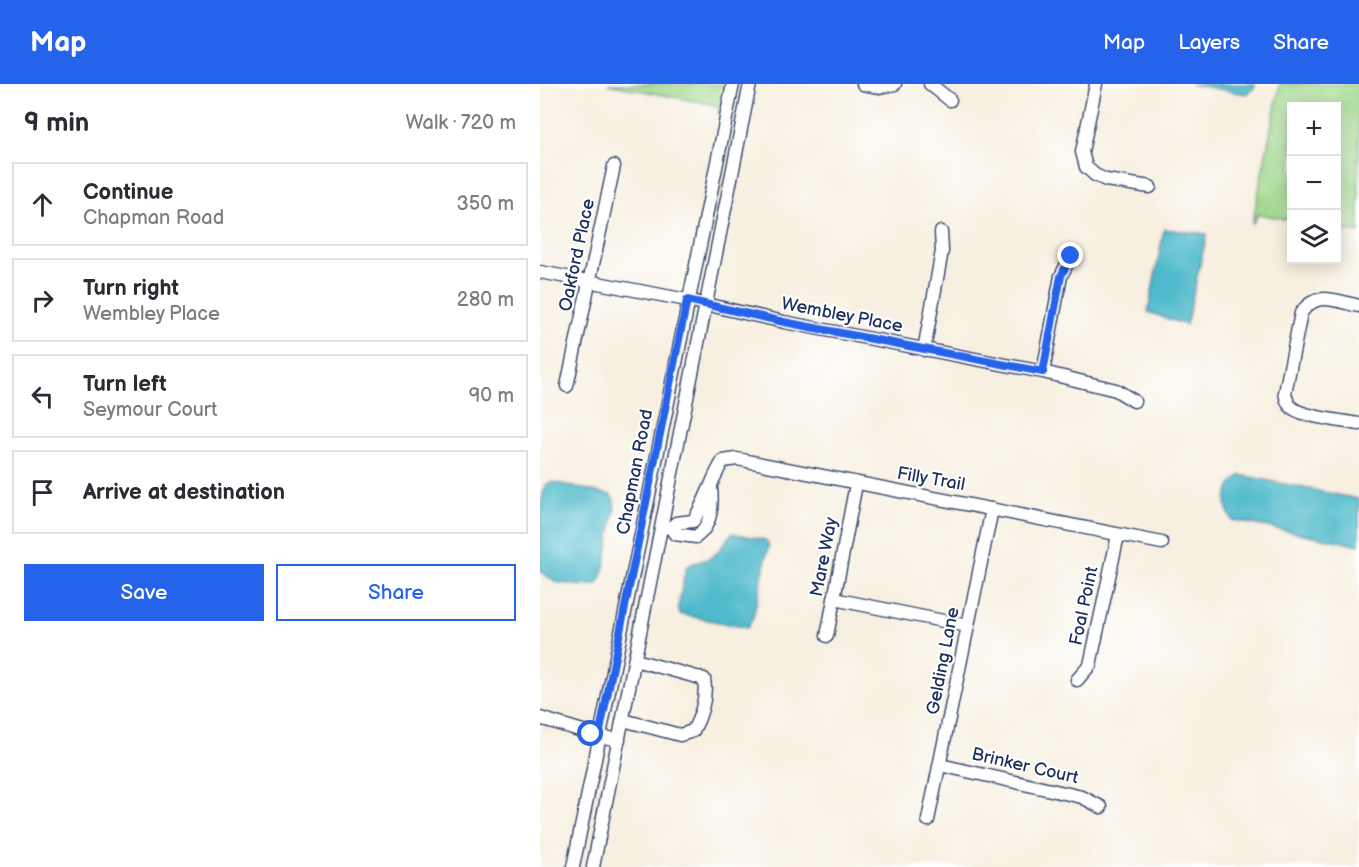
<!DOCTYPE html>
<html lang="en">
<head>
<meta charset="utf-8">
<style>
	body { margin:0; font-family:"Balsamiq Sans",sans-serif; background:#f2f2f3; color:#2b2b33 }
	.controls { position:absolute; right:18px; top:18px; display:grid; overflow:hidden; border-radius:0px; box-shadow:0 3px 15px #0003 }
	.controls button { width:54px; height:54px; display:grid; place-items:center; padding:0; border:0; border-bottom:2px solid #e1e1e2; background:#fff; color:#2b2b33; font:30px sans-serif }
	.stop { position:absolute; width:18px; height:18px; margin:-14px; border:4px solid #2563eb; border-radius:50%; background:#fff }
	.stop.end { background:#2563eb; border-color:#fff; box-shadow:0 2px 6px #0008 }
	.list { margin:0; padding:0; list-style:none }
	h2 { display:flex; justify-content:space-between; align-items:center; height:78px; margin:0; padding:0 24px; font-size:26px }
	h2 small { font-size:20px; font-weight:400; color:#7c7c81 }
	.list li { display:grid; grid-template-columns:39px 1fr auto; gap:18px; align-items:center; box-sizing:border-box; height:84px; margin:0 12px 12px; padding:0 12px; border:2px solid #e1e1e2; border-radius:0px }
	.list b { display:block; font-size:22px; white-space:nowrap }
	.list p { margin:0; font-size:20px; white-space:nowrap; color:#7c7c81 }
	.list em { font-size:20px; font-style:normal; color:#7c7c81 }
	.actions { display:flex; gap:12px; padding:18px 24px }
	.actions a { flex:1; padding:14px 0; border:2px solid #2563eb; border-radius:0px; text-align:center; font-size:21px; color:#2563eb }
	.actions .main { background:#2563eb; color:#fff }
	.icon { flex:none; width:33px; height:33px; fill:none; stroke:currentColor; stroke-width:2; stroke-linecap:round; stroke-linejoin:round }
	.map { position:relative; flex:none; width:819px; height:783px; overflow:hidden }
	header { display:flex; align-items:center; gap:36px; box-sizing:border-box; height:84px; padding:0 30px; background:#2563eb; color:#fff }
	header strong { font-size:28px }
	nav { display:flex; gap:33px; margin-inline-start:auto; font-size:21px }
	main { display:flex }
	aside { flex:1; background:#fff }
	.map>svg:first-child { display:block }
	.green { fill:#9ed789; stroke:#5c8374; stroke-width:1.5 }
	.water { fill:#4eb9ca; stroke:#347494; stroke-width:1.5 }
	.lines { fill:none; stroke-linecap:round; stroke-linejoin:round }
	.minor-casing { stroke:#3c4c71; stroke-width:15 }
	.minor { stroke:#fff; stroke-width:12 }
	.route { stroke:#2563eb; stroke-width:8 }
	.labels { text-anchor:middle; dominant-baseline:central; stroke-width:4.5; stroke-linejoin:round; paint-order:stroke }
	.street-label { font-size:18px; fill:#1b2f5e; stroke:#fff }
</style>
</head>
<body>
<header>
<strong>Map</strong>
<nav><a>Map</a><a>Layers</a><a>Share</a></nav>
</header>
<main>
<aside>
<h2>9 min<small>Walk · 720 m</small></h2>
<ul class="list">
<li><svg class="icon" aria-label="ahead" viewBox="0 0 24 24"><path d="M12 20V5M6 11l6-6 6 6"/></svg><div><b>Continue</b><p>Chapman Road</p></div><em>350 m</em></li>
<li><svg class="icon" aria-label="right" viewBox="0 0 24 24"><path d="M7 20v-9h11M14 6l5 5-5 5"/></svg><div><b>Turn right</b><p>Wembley Place</p></div><em>280 m</em></li>
<li><svg class="icon" aria-label="left" viewBox="0 0 24 24"><path d="M17 20v-9H6M10 6l-5 5 5 5"/></svg><div><b>Turn left</b><p>Seymour Court</p></div><em>90 m</em></li>
<li><svg class="icon" aria-label="arrive" viewBox="0 0 24 24"><path d="M6 21V4h12l-3 4 3 4H6"/></svg><div><b>Arrive at destination</b></div></li>
</ul>
<div class="actions"><a class="main">Save</a><a>Share</a></div>
</aside>
<div class="map">
<svg width="819" height="783" viewBox="0 0 819 783">
	<rect width="100%" height="100%" fill="#fff"/>
	<filter id="ink" filterUnits="userSpaceOnUse"><feTurbulence type="fractalNoise" baseFrequency=".0167" numOctaves="2"/><feDisplacementMap in="SourceGraphic" scale="12" xChannelSelector="R" yChannelSelector="G"/><feConvolveMatrix kernelMatrix="1 2 1 2 8 2 1 2 1" color-interpolation-filters="sRGB"/></filter>
	<filter id="wash" filterUnits="userSpaceOnUse"><feTurbulence type="fractalNoise" baseFrequency=".008" numOctaves="4" result="noise"/><feDisplacementMap in="SourceGraphic" scale="24" xChannelSelector="R" yChannelSelector="G"/><feGaussianBlur stdDeviation="1.35" result="paint"/><feColorMatrix in="noise" values="0 0 0 0 0 0 0 0 0 0 0 0 0 0 0 0 0 1.4 0 .05"/><feComposite in="paint" operator="in"/></filter>
	<g filter="url(#wash)">
		<rect width="100%" height="100%" fill="#f7efdf"/>
		<path class="green" d="M67 0H188L182 30H178L179 25 175 21Z
			M740 0H819V149L797 145 796 22H752L751 136 718 130 712 140Z"/>
		<path class="water" d="M650 0H715L714 4 706 10Z
			M624 145 667 150 646 241 608 228Z
			M701 391 819 415V461L692 436C681 419 686 403 701 391Z
			M12 398 71 411 74 416 75 426 64 486 61 495 57 501 42 502 15 498 0 487V424L5 401Z
			M192 449 226 456 229 462 213 534 207 544 140 530 138 524 146 483C153 477 165 478 173 472 182 466 185 456 192 449Z"/>
	</g>
	<g filter="url(#ink)">
		<g class="lines">
			<g class="minor-casing">
				<path id="minor" d="M323 0 340 3 355 0
					M390 0 410 16
					M556 0 542 68 546 83 555 91 566 96 610 103
					M0 188 147 216 244 238 503 288 576 306 594 317
					M819 222C795 217 777 206 761 229L745 309C747 316 747 321 754 325 765 333 804 337 819 340
					M384 266 402 167 401 148
					M503 288 521 192 531 172
					M27 302 74 82
					M125 443 131 444 135 450 156 453C171 442 173 422 171 404
					M131 444 136 439 153 437C166 418 171 396 183 377L197 375 622 459
					M294 515 428 542
					M287 552 316 400
					M537 596 550 581 578 451
					M0 634 59 652 79 656
					M83 636 140 651 153 647C162 630 167 613 164 595L95 576
					M400 681 542 713 561 723
					M388 736 452 425
					M33 783 193 0
					M53 783 210 0"/>
			</g>
			<use href="#minor" class="minor"/>
		</g>
	</g>
	<g class="lines" filter="url(#ink)">
		<path class="route" d="M51 650 59 652 147 216 244 238 503 288 521 192 531 172"/>
	</g>
	<g class="labels">
		<g class="street-label">
			<text transform="translate(37 171) rotate(-78)">Oakford Place</text>
			<text transform="translate(302 231) rotate(11)">Wembley Place</text>
			<text transform="translate(95 388) rotate(-79)">Chapman Road</text>
			<text transform="translate(391 395) rotate(10)">Filly Trail</text>
			<text transform="translate(284 473) rotate(-79)">Mare Way</text>
			<text transform="translate(544 522) rotate(-78)">Foal Point</text>
			<text transform="translate(403 577) rotate(-79)">Gelding Lane</text>
			<text transform="translate(485 682) rotate(13)">Brinker Court</text>
		</g>
	</g>
</svg>
<div class="controls">
<button>+</button>
<button>−</button>
<button><svg class="icon" aria-label="layers" viewBox="0 0 24 24"><path d="M12 4l9 5-9 5-9-5zM3 14l9 5 9-5"/></svg></button>
</div>
<div class="stop" style="left:51px;top:650px"></div>
<div class="stop end" style="left:531px;top:172px"></div>
</div>
</main>
</body>
</html>
